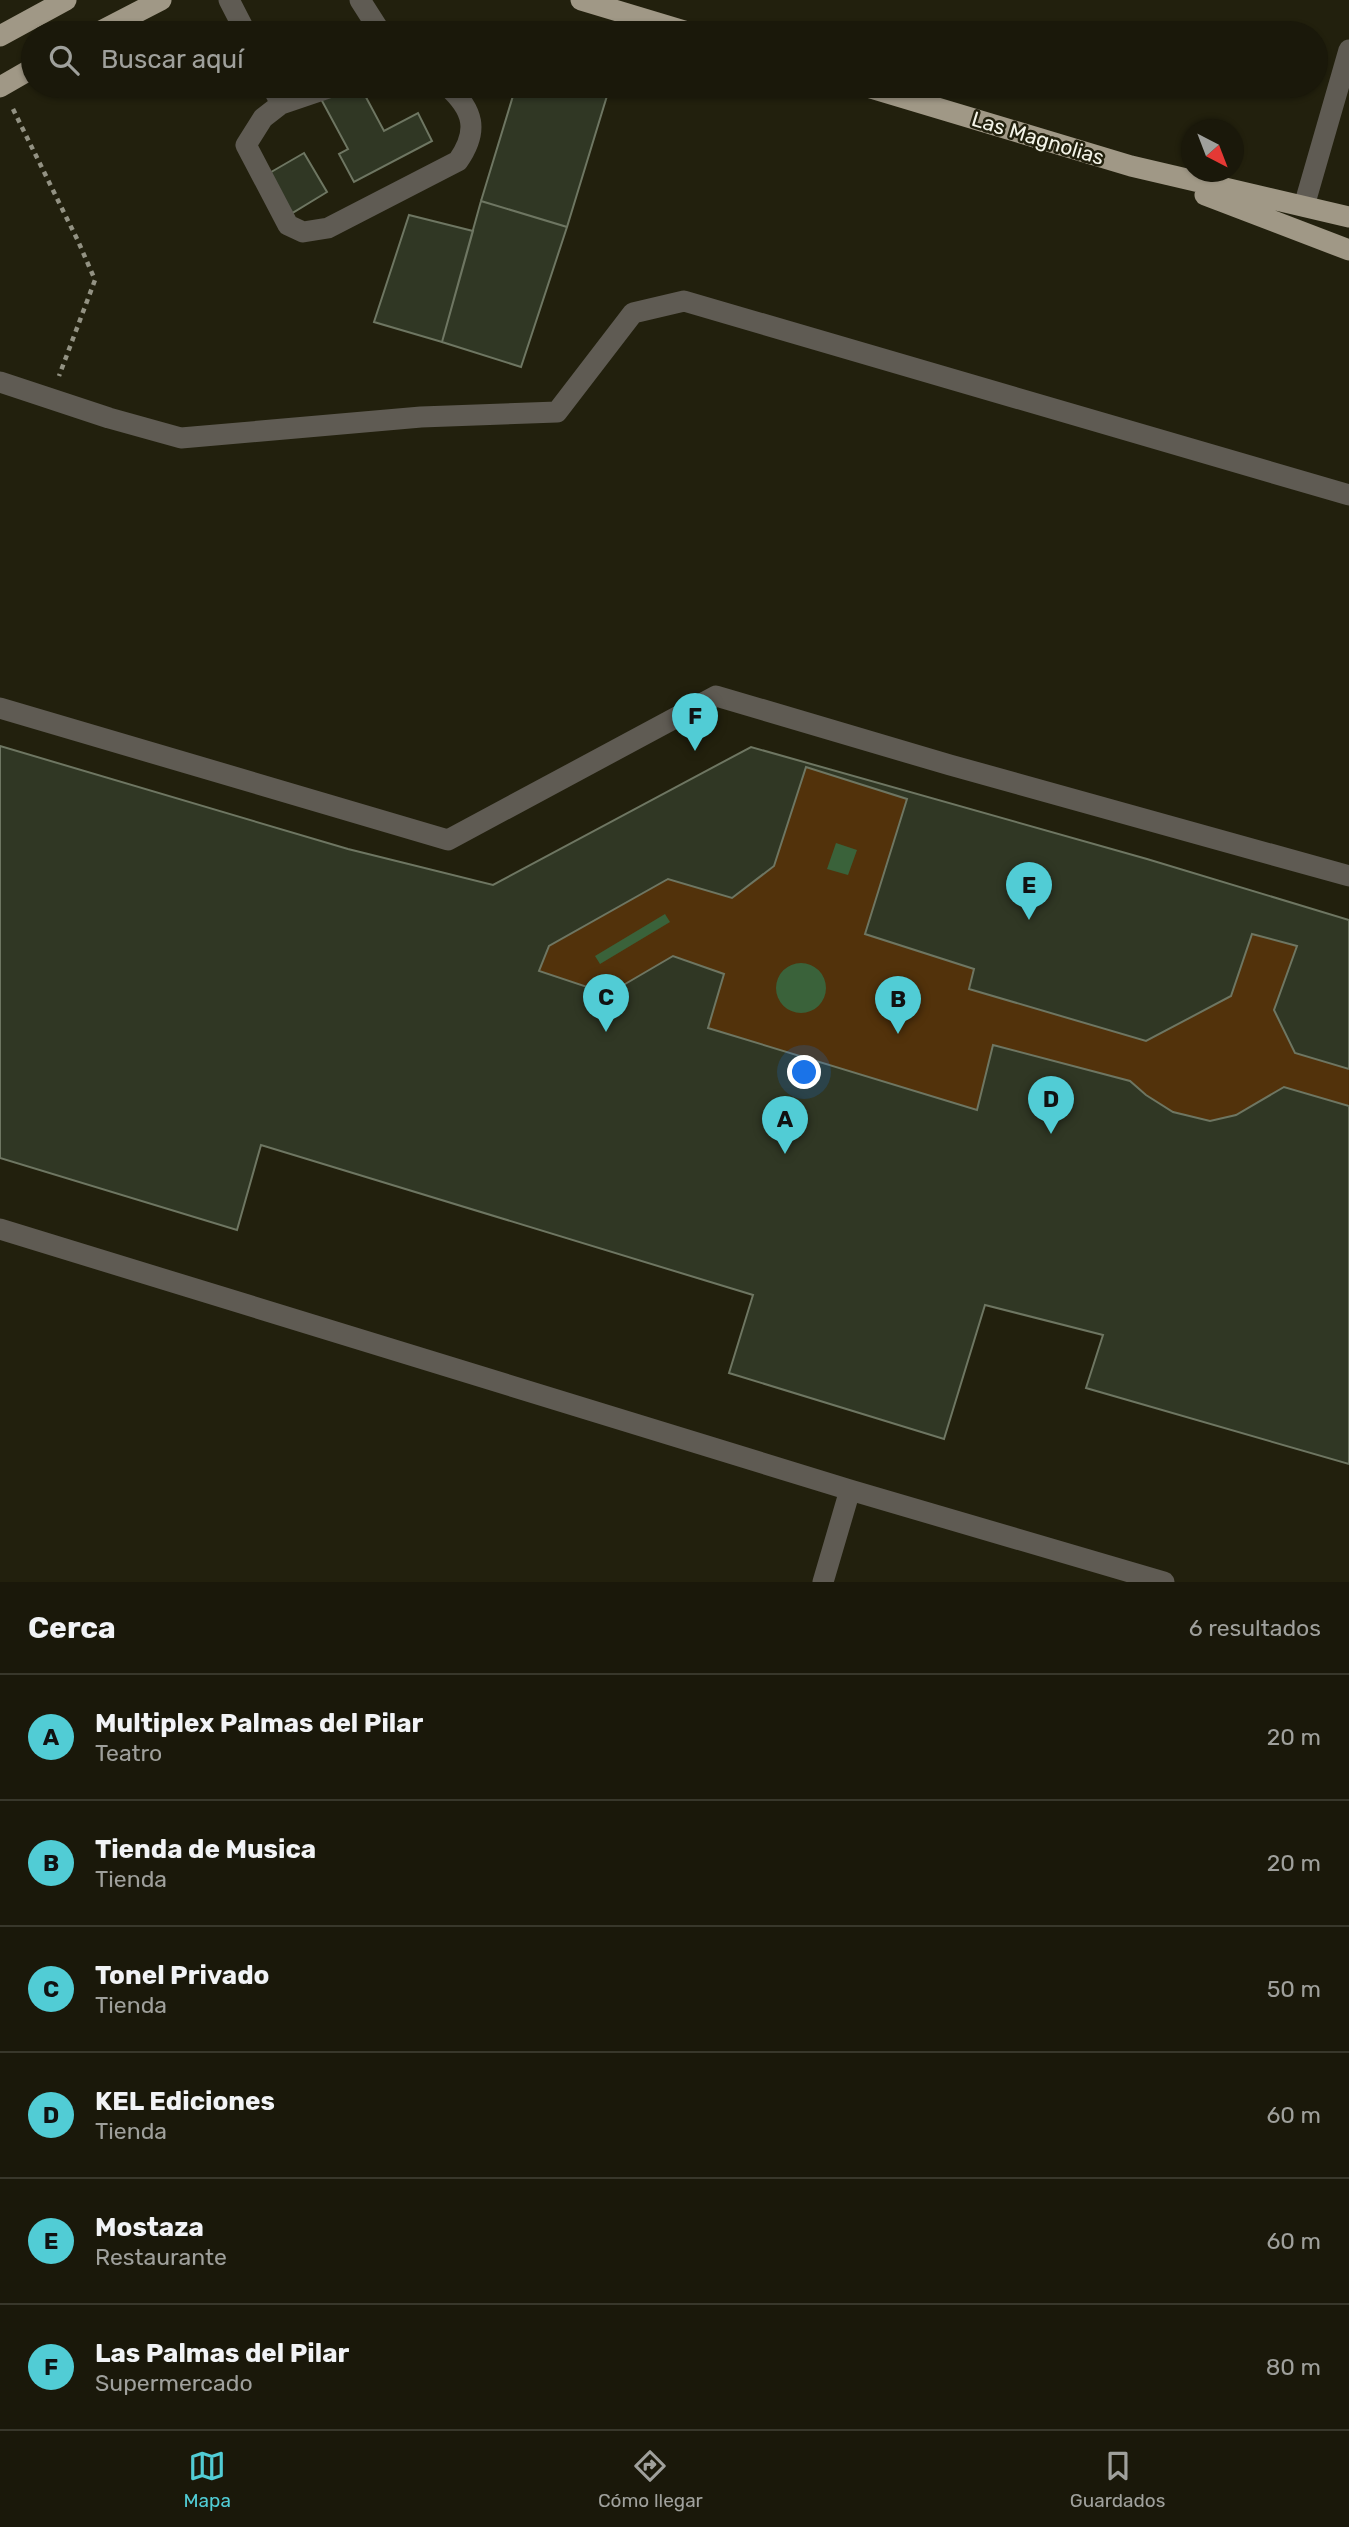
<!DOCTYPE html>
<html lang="es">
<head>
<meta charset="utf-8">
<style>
	body { margin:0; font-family:Rubik,sans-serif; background:#232113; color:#f1f3f6 }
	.compass { position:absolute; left:1181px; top:119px; width:63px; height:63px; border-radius:50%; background:#1a180a; box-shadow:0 2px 5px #0004; rotate:138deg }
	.you { position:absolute; left:805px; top:1073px; width:24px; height:24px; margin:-18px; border:5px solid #fff; border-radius:50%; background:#1a73e8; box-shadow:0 0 0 10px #1a73e833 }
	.badge { display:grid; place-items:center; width:46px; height:46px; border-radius:50%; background:#51ccd5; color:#111; font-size:23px; font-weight:700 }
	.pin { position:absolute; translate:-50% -58px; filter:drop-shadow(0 2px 4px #0008) }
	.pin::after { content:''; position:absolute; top:37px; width:24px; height:21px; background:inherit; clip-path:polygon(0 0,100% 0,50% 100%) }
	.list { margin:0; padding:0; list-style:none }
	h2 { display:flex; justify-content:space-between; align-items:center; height:91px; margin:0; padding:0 28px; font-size:30px }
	h2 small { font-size:23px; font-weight:400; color:#9fa09c }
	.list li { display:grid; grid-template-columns:46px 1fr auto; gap:21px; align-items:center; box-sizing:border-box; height:126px; padding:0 28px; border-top:2px solid #38372b }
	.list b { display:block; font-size:26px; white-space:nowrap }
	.list p { margin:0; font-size:23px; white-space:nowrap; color:#9fa09c }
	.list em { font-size:23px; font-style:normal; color:#9fa09c }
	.icon { flex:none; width:38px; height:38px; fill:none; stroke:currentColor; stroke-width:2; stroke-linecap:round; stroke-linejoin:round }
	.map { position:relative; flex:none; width:1349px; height:1582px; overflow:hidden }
	.search { position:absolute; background:#1a180a; box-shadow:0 2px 5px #0004; left:21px; right:21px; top:21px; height:77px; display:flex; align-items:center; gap:18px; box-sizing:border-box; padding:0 24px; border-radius:38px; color:#9fa09c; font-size:26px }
	.sheet { height:847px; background:#1a180a }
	nav { display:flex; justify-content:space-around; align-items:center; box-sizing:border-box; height:98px; border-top:2px solid #38372b; background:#1a180a; font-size:19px; color:#9fa09c }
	nav a { display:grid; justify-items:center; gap:4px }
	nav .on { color:#51ccd5 }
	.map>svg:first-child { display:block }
	.green { fill:#52320b }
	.water { fill:#3a623a }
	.building { fill:#303724; stroke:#6e7662; stroke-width:2 }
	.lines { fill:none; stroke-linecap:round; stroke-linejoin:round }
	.path { stroke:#939283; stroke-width:4.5; stroke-dasharray:5 5; stroke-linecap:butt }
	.minor { stroke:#5f5b53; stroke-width:21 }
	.major { stroke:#a09886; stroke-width:21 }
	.labels { text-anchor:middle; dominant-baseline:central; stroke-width:5; stroke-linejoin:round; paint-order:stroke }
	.street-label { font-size:21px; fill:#f4f4e8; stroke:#22200d }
</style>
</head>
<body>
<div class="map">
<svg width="1349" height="1582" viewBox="0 0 1349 1582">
	<rect width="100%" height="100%" fill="#22200d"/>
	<path class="green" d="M806 767 907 799 865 934 974 969 970 989 1146 1041 1231 996 1252 934 1297 946 1274 1011 1295 1053 1349 1069V1106L1284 1087 1236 1115 1210 1121 1173 1112 1146 1095 993 1046 977 1110 708 1028 723 974 673 956 608 994 539 971 549 946 668 879 732 898 774 866Z"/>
	<path class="water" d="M836 843 857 850 848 875 827 869Z
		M665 914 670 922 600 964 595 956Z
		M776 988a25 25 0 1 1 50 0a25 25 0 1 1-50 0Z"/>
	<path class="building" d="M314 86H360L384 131 418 113 432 141 354 182 339 154 348 149Z
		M516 86H610L567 227 481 201Z
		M304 153 327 192 289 215 266 175Z
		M481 201 567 227 521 367 442 342Z
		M409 215 473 231 442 342 374 322Z
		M0 746 348 849 493 885 751 747 1147 859 1349 920V1069L1295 1053 1274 1010 1297 946 1252 934 1231 996 1146 1041 969 989 974 969 865 934 907 799 806 767 774 866 732 898 668 879 549 946 539 971 608 994 673 956 724 974 708 1028 977 1110 993 1045 1130 1081 1146 1095 1173 1112 1210 1121 1236 1115 1284 1087 1349 1106V1464L1086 1388 1103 1335 985 1305 944 1439 729 1373 753 1295 261 1145 237 1230 0 1158Z"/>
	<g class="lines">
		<path class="path" d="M13 109 78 241 95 280 59 376"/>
		<path class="minor" d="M229 0 246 33
			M360 0 381 33
			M272 86 281 104 263 118 246 145 288 225 303 232 328 228 458 161C479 131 474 110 447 86
			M281 104 334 86
			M1304 206 1349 50
			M0 382 109 418 181 438 421 417 557 412 633 313 684 301 1349 495
			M0 708 448 840 716 696 950 765 1349 876
			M0 1229 850 1490 1164 1582
			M823 1582 850 1490"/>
		<path class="major" d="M581 0 691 33
			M97 33 161 0
			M0 36 66 0
			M864 86 1131 166 1349 217
			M0 87 33 68
			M1205 195 1349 250"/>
	</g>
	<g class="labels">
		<g class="street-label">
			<text transform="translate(1038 138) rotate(17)">Las Magnolias</text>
		</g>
	</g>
</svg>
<svg class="compass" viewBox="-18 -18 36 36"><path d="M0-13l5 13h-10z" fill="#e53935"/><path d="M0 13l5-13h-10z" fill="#9fa09c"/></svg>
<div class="you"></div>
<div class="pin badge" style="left:785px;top:1154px">A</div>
<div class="pin badge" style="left:898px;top:1034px">B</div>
<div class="pin badge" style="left:606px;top:1032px">C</div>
<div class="pin badge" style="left:1051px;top:1134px">D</div>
<div class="pin badge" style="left:1029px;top:920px">E</div>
<div class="pin badge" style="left:695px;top:751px">F</div>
<div class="search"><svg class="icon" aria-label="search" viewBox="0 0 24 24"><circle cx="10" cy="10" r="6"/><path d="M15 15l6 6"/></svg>Buscar aquí</div>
</div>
<section class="sheet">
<h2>Cerca<small>6 resultados</small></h2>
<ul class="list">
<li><span class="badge">A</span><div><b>Multiplex Palmas del Pilar</b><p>Teatro</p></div><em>20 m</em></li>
<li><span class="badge">B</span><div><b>Tienda de Musica</b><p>Tienda</p></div><em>20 m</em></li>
<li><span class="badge">C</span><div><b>Tonel Privado</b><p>Tienda</p></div><em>50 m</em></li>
<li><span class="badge">D</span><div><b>KEL Ediciones</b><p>Tienda</p></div><em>60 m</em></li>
<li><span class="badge">E</span><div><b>Mostaza</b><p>Restaurante</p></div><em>60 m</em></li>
<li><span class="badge">F</span><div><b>Las Palmas del Pilar</b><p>Supermercado</p></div><em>80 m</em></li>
</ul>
</section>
<nav>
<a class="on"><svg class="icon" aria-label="map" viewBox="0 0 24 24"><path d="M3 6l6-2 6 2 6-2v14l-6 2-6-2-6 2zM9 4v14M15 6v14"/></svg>Mapa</a>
<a><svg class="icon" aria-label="directions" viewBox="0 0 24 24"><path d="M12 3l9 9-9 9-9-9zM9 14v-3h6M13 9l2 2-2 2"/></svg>Cómo llegar</a>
<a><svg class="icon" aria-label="saved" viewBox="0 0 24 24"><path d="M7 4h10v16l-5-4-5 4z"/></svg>Guardados</a>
</nav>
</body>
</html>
